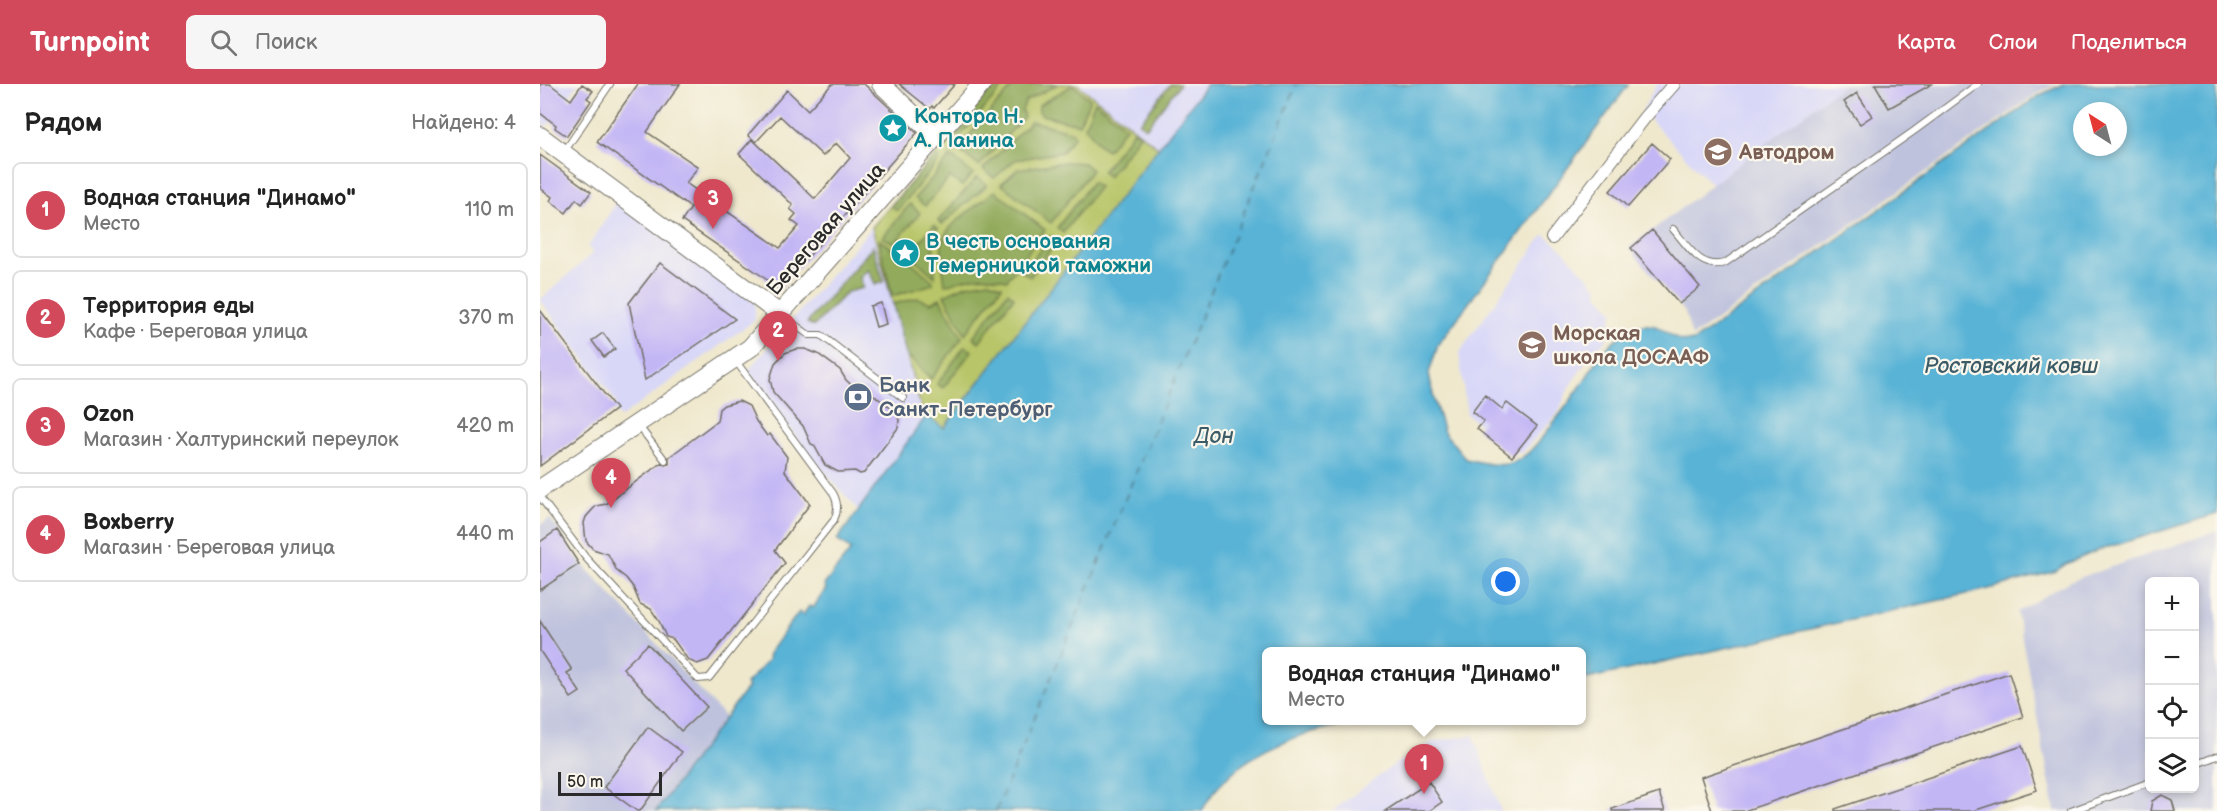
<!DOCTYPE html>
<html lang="ru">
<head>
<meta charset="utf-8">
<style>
	body { margin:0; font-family:"Balsamiq Sans",sans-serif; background:#f6f6f6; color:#222 }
	.controls { position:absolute; right:18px; bottom:18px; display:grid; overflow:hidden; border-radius:9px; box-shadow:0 3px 9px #0003 }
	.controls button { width:54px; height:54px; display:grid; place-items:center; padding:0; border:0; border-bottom:2px solid #e0e0e0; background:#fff; color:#222; font:30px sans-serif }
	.compass { position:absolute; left:1533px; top:18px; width:54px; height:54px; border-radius:50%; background:#fff; box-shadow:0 3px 9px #0003; rotate:324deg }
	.scale { position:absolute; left:18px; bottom:15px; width:104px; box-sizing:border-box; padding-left:6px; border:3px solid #2b2b2b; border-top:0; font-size:16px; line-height:21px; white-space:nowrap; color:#2b2b2b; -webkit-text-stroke:4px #fbf7ec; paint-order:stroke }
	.you { position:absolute; left:966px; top:498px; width:21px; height:21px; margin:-15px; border:4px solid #fff; border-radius:50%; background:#1a73e8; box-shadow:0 0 0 9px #1a73e833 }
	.badge { display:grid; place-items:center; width:39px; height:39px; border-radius:50%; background:#d1495b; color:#fff; font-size:20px; font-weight:700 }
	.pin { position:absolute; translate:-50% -50px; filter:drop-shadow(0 2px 3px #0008) }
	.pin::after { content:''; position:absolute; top:32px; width:21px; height:18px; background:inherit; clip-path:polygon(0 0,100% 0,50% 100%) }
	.popup { position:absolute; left:722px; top:563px; width:324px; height:78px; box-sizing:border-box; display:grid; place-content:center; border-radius:9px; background:#fff; filter:drop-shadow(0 2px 4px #0005); font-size:20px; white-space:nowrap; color:#767676 }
	.popup b { font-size:22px; color:#222 }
	.popup::after { content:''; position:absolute; left:50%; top:100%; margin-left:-12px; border:12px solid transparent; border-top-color:#fff }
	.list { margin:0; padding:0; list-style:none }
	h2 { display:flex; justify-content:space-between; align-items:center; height:78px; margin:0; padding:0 24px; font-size:26px }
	h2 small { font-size:20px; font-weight:400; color:#767676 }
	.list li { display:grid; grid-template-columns:39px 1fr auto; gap:18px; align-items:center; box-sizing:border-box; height:96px; margin:0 12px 12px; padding:0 12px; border:2px solid #e0e0e0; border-radius:9px }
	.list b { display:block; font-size:22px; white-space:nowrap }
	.list p { margin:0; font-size:20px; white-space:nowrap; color:#767676 }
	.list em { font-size:20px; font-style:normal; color:#767676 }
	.icon { flex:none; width:33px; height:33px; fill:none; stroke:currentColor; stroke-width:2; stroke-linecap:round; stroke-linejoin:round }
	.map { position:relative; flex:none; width:1677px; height:727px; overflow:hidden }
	header { display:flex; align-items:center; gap:36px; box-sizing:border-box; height:84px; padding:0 30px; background:#d1495b; color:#fff }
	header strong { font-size:28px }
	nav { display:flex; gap:33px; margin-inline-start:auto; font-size:21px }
	.search { width:420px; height:54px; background:#f6f6f6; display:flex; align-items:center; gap:15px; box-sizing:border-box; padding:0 21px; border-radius:9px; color:#767676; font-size:22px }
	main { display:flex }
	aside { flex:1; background:#fff }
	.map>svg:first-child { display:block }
	.built { fill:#d8d7f8 }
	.industrial { fill:#bfc2dd; fill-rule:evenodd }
	.green { fill:#b8c567; stroke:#727849; stroke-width:1.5 }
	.forest { fill:#92aa5c; stroke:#5e6a44; stroke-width:1.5 }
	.water { fill:#58b3d6; stroke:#426f80; stroke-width:1.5; fill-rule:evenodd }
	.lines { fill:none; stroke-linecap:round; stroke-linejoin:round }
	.ferry { stroke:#3b5b67; stroke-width:1.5; stroke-dasharray:8 6; stroke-linecap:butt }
	.building { fill:#c3b6f5 }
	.lane-casing { stroke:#706d64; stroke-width:8 }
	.street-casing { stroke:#706d64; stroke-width:14 }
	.secondary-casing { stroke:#706d64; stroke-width:20 }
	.lane { stroke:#fff; stroke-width:6 }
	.street { stroke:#fff; stroke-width:12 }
	.secondary { stroke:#fff; stroke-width:18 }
	.labels { text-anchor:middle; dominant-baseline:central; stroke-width:4.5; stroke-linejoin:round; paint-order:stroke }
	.culture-label { font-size:21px; font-weight:bold; fill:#0d838f; stroke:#fbf7ec; text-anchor:start }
	.education-label { font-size:21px; font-weight:bold; fill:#785e54; stroke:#fbf7ec; text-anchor:start }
	.street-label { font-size:21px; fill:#2b2b2b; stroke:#fbf7ec }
	.service-label { font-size:21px; font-weight:bold; fill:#4e5e75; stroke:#fbf7ec; text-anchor:start }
	.water-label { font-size:22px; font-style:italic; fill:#3b5b67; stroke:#fbf7ec }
</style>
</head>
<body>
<header>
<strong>Turnpoint</strong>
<div class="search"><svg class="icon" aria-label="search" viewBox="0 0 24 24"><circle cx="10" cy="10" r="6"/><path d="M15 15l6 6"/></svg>Поиск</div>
<nav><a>Карта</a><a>Слои</a><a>Поделиться</a></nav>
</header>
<main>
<aside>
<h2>Рядом<small>Найдено: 4</small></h2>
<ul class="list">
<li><span class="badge">1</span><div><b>Водная станция &quot;Динамо&quot;</b><p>Место</p></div><em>110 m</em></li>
<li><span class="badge">2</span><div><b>Территория еды</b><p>Кафе · Береговая улица</p></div><em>370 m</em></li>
<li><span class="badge">3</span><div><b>Ozon</b><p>Магазин · Халтуринский переулок</p></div><em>420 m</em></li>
<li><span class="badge">4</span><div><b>Boxberry</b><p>Магазин · Береговая улица</p></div><em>440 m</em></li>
</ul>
</aside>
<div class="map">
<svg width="1677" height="727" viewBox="0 0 1677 727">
	<rect width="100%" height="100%" fill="#fbf7ec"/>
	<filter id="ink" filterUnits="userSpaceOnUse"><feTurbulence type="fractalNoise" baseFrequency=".0167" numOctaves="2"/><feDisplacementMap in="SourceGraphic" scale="12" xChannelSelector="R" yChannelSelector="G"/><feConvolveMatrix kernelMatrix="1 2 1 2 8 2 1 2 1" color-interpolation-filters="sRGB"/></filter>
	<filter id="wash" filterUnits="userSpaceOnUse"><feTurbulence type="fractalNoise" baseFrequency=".008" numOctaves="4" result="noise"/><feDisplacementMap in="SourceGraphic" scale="24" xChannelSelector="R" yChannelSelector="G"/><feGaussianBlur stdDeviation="1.35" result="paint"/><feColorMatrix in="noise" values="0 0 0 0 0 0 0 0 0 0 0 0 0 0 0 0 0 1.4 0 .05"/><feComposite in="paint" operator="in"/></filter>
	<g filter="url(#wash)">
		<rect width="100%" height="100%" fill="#efe8cd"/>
		<path class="built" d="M0 0H38L6 43 0 38Z
			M537 0H667L619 64Z
			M1117 0H1304L1172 101 1102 27Z
			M76 119 215 219V236L80 334 73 323 77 319 0 216 53 169 48 163Z
			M332 143 384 335 318 426 270 372 208 287Z
			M1004 150 1019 162 1058 204V211L1073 227 1066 257 1055 265 1029 303 1018 329 981 370 955 342 950 347 927 331 919 269Z
			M933 651 961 727H792L855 680 892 658Z"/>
		<path class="industrial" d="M1304 0H1517L1499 8 1152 253 1145 228 1089 164Z
			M10 434 42 480 185 633 116 727H0V441Z
			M1677 447V727H1515L1477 528 1530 497ZM1610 497H1654V704H1610Z"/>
		<path class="green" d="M457 0H537L619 64 403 345 387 332 384 335 332 143Z"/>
		<path class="forest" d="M456 0H466L419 53 414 49Z
			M475 0H518L486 17 482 26 484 33 439 82 417 65Z
			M630 0H640L606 44 599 39Z
			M533 1 550 15 539 40 502 31 499 28V21Z
			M555 17 586 43 567 66 559 61 545 42Z
			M491 37 533 48 534 53 522 68 475 76 454 94 443 85Z
			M594 46 600 51 568 93 562 88Z
			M395 71 400 75 357 127 351 122Z
			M411 72 433 90 422 102 410 93 385 122 375 114Z
			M526 78 544 79 552 86 511 139 461 100 478 85Z
			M437 93 447 101 402 140 398 137Z
			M552 98 559 103 523 149 517 144Z
			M455 107 505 146 467 196C442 189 429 193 405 201 404 188 400 172 402 159 403 142 442 118 455 107Z
			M370 120 380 129 355 159 342 154Z
			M394 141 398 144 393 156 395 193 369 170Z
			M511 152 517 157 490 193 483 188Z
			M339 156 362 170 393 197V200L352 212Z
			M333 162 344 198 335 200 328 185 320 194 323 204 307 208 274 242 267 239Z
			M449 197 462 202 425 250 404 211 426 201Z
			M468 208 474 213 439 258 433 253Z
			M378 214 391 219 400 214 422 254 391 295 366 270 353 220Z
			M425 262 432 267 403 304 397 300Z"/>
		<path class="water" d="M667 0H1089L898 261 889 289 894 316 904 348 926 375C939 378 953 382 967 380 985 376 994 363 1005 350 1016 335 1028 321 1038 306 1053 284 1069 252 1096 243 1124 233 1130 262 1154 257L1500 11 1524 0H1677V430L1559 466 1526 480 1516 487 1445 506 1042 596V568H726V636L862 637C848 640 834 635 820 638 760 647 692 669 662 727H116L208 603 206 600 228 576 229 568 259 528 263 531 269 522 273 524 286 505 284 501 311 466 297 456 384 335 387 332 404 344ZM1542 27H1578V63H1542Z"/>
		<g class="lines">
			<path class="ferry" d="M456 727 757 0"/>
		</g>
		<g id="blocks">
			<path class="building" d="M0 0H10L31 16 42 0 53 7 47 14 51 17 27 52 15 44 16 41 0 29Z
				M98 0H140L107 48 158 83 146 99 240 164 259 142 251 136 256 130 250 125 253 121 199 70 212 55 275 115 310 74 296 59 283 72 240 32 216 58 208 51 247 6 268 26 292 0H324L377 49 239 206 222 192 142 137 151 124 57 58Z
				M359 0H415L394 24 392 22 390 25Z
				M1335 0H1392L1349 24Z
				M1317 9 1332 32 1320 40 1304 18Z
				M1112 59 1130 75 1088 123 1070 107Z
				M0 71 51 108 42 120 36 115 26 129 10 117 12 113 0 104Z
				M1112 146 1160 203 1139 220 1091 164Z
				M120 179 195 235 105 296 89 219Z
				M341 219 346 240 336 243 330 222Z
				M0 226 76 325 0 382Z
				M63 249 75 265 64 273 52 257Z
				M265 265 278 270 300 286 306 296 318 307 325 304 357 329 359 336 358 344 324 389 320 390 315 387 298 388 285 381 274 361 271 360 263 342 233 308 230 295 235 279 245 269 256 265Z
				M945 311 962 325 967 319 997 342 972 373 937 345 944 337 932 328Z
				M199 317 209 322 216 337 227 352 230 350 247 373 245 387 270 420 235 466 245 479 168 576 157 580 148 576 133 555 126 553 119 537 111 525 100 520 93 503 86 494 77 487 68 470 53 465 46 457 44 439 46 433 56 422 66 420 121 379 125 381 129 380V373L177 337 179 325 184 321Z
				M17 446 39 480 0 506V458Z
				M0 537 32 586 27 589 40 608 31 614 0 567Z
				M108 560 167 623 141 647 83 584Z
				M1469 589 1483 633 1204 727H1172L1161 693Z
				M108 643 142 668 100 727H97L64 703Z
				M1482 662 1497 706 1433 727H1295V725Z
				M889 698 902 718 889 727H845Z
				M1119 709 1125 727H1072V725Z
				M1622 711 1632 716 1635 727H1610L1612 717Z"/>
		</g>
	</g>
	<g filter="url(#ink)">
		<use href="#blocks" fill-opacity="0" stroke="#706d64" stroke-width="1.5"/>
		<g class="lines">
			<g class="lane-casing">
				<path id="lane" d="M24 68 70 0
					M1133 145C1148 162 1160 186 1185 179L1374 47 1438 0
					M244 233 269 251H281L363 314
					M98 341 125 376
					M0 413 46 474 158 595 169 594 294 436C299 426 298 418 293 409L195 276
					M1654 681 1677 672
					M1531 727 1610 698"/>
			</g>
			<g class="street-casing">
				<path id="street" d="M1012 154 1105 33 1134 0"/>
			</g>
			<g class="secondary-casing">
				<path id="secondary" d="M341 0 397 53
					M0 52 241 231
					M0 405 210 264 442 0"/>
			</g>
			<use href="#lane" class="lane"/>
			<use href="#street" class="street"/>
			<use href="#secondary" class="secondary"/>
		</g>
	</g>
	<defs>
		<g id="sight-disc" transform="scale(1.5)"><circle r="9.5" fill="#0f9aa8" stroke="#fbf7ec"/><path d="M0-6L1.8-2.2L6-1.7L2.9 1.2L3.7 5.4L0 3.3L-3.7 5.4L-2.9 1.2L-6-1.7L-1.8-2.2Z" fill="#fff"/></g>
		<g id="school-disc" transform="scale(1.5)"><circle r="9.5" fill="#8d6e63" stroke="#fbf7ec"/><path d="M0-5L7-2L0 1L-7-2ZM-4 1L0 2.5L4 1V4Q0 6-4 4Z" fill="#fff"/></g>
		<g id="bank-disc" transform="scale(1.5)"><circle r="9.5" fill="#5c6f8a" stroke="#fbf7ec"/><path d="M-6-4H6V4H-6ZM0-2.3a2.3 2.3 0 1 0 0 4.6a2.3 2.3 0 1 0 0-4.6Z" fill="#fff"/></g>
	</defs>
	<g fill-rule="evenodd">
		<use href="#sight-disc" x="353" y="44"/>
		<use href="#school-disc" x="1178" y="68"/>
		<use href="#sight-disc" x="365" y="169"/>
		<use href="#school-disc" x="992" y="261"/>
		<use href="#bank-disc" x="318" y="313"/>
	</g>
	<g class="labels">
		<g class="culture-label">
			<text x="374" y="32">Контора Н.<tspan x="374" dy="24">А. Панина</tspan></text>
			<text x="386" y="157">В честь основания<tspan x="386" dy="24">Темерницкой таможни</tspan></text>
		</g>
		<g class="education-label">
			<text x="1199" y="68">Автодром</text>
			<text x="1013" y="249">Морская<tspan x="1013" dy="24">школа ДОСААФ</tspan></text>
		</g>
		<g class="street-label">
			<text transform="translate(286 145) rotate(-49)">Береговая улица</text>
		</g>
		<g class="service-label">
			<text x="339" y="301">Банк<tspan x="339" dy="24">Санкт-Петербург</tspan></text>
		</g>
		<g class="water-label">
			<text x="1471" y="282">Ростовский ковш</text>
			<text x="674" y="352">Дон</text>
		</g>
	</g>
</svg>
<div class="controls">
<button>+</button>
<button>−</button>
<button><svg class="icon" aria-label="locate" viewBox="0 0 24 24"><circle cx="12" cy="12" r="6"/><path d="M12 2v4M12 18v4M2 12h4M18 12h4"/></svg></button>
<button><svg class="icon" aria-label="layers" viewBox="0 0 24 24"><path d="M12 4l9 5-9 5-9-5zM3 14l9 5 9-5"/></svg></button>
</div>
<svg class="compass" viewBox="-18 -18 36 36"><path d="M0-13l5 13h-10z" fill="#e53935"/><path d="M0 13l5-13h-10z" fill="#767676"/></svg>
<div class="scale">50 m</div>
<div class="you"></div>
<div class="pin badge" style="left:884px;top:710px">1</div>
<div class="popup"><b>Водная станция &quot;Динамо&quot;</b>Место</div>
<div class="pin badge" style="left:238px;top:277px">2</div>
<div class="pin badge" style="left:173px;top:145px">3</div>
<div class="pin badge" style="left:71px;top:424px">4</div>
</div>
</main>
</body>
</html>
